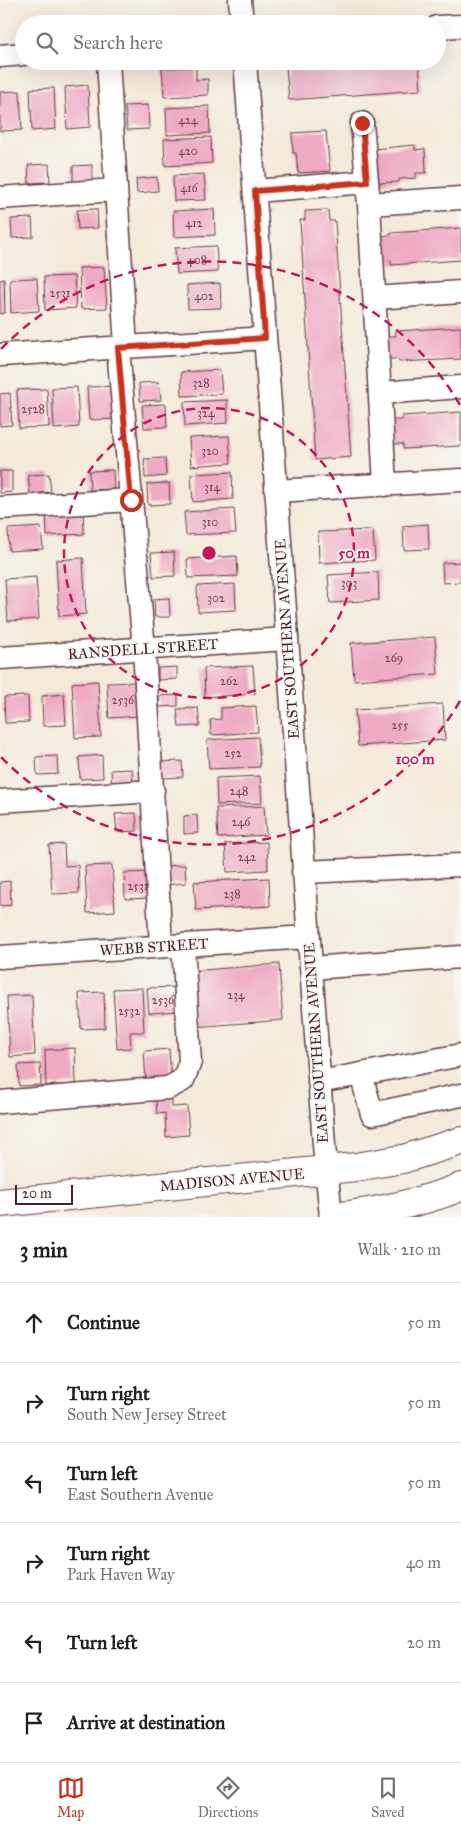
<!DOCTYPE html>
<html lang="en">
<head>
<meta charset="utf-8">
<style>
	body { margin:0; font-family:"IM FELL Great Primer",serif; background:#f6f6f6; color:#202124 }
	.scale { position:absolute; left:15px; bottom:12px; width:58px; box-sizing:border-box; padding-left:5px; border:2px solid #4a1f2b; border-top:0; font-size:14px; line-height:18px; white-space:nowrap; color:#4a1f2b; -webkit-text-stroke:4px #f6f6f2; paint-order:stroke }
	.stop { position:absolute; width:15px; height:15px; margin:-11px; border:4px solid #c8321e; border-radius:50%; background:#fff }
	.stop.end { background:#c8321e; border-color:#fff; box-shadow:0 1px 5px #0008 }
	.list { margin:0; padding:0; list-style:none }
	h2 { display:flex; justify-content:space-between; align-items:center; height:65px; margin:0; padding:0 20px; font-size:21px }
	h2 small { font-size:16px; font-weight:400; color:#757577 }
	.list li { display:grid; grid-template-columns:32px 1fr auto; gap:15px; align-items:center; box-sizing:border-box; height:80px; padding:0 20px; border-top:1px solid #e0e0e0 }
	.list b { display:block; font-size:19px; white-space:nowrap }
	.list p { margin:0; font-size:16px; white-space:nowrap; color:#757577 }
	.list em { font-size:16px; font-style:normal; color:#757577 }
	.icon { flex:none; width:28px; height:28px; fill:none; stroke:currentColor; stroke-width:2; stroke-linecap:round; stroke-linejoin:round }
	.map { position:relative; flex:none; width:461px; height:1217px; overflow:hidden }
	.search { position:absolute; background:#fff; box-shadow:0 5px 20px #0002; left:15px; right:15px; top:15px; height:55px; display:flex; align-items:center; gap:12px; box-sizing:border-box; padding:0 18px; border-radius:28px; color:#757577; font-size:19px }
	.sheet { height:545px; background:#fff }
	nav { display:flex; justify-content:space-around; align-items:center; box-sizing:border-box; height:70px; border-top:1px solid #e0e0e0; background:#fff; font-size:14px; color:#757577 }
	nav a { display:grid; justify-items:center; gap:2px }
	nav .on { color:#c8321e }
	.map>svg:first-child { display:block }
	.building { fill:#efaac4 }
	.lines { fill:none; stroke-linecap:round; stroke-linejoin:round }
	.minor-casing { stroke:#643d45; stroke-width:25 }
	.major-casing { stroke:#643d45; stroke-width:30 }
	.minor { stroke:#fff; stroke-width:22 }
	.major { stroke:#fff; stroke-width:28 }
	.route { stroke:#c8321e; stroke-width:6 }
	.ring { fill:none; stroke:#c2185b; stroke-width:2.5; stroke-dasharray:9 6 }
	.labels { text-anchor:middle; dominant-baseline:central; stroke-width:4; stroke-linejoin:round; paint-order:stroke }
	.number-label { font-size:12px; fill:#734251 }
	.street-label { font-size:15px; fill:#4a1f2b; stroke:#f6f6f2 }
	.centre { fill:#c2185b; stroke:#f6f6f2; stroke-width:2.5 }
	.ring-label { font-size:15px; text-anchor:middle; font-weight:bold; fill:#c2185b; stroke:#f6f6f2; stroke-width:4; stroke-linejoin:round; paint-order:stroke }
</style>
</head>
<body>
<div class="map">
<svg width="461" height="1217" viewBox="0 0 461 1217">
	<rect width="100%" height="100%" fill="#f6f6f2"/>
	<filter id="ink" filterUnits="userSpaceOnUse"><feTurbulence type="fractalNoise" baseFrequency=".02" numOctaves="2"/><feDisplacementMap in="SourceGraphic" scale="10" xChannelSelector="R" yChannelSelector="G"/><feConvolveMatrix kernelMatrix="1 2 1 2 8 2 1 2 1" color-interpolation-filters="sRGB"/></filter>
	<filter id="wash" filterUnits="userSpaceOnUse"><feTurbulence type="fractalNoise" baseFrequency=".0096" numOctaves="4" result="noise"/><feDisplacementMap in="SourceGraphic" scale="20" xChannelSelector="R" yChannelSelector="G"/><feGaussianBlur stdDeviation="1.12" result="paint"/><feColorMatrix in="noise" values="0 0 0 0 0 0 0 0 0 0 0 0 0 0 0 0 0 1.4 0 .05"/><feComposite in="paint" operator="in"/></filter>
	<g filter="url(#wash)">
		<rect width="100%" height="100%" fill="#f4ead9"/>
		<g id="blocks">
			<path class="building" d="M369 61H419L421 90 289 100 286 67Z
				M196 67V80L208 79V95L164 97 162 68Z
				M88 85 90 127 67 129 65 87Z
				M54 88 56 129 32 131 30 89Z
				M20 91 22 130 0 131V92Z
				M148 105 149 129 127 130 125 106Z
				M209 106 210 133 167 135 166 108Z
				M326 131 330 171 298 173 296 153H293L292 133Z
				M211 137 212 163 165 166 164 139Z
				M415 145V150L425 149 426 173H416V178L399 179V182L377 183 374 149Z
				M49 164 50 182 29 183 28 165Z
				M92 165V181L73 182V166Z
				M204 174 206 200 174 201 173 176Z
				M157 177 158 191 137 193 136 179Z
				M97 209 98 228 78 229 77 210Z
				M214 209 215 235 174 237 173 211Z
				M328 210 329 221H335L351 457 315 460 300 220H305V211Z
				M32 218 33 237 12 238 11 219Z
				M461 228V260L391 265V260L381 261 379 236 391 235V233Z
				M216 246 218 272 177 274 175 248Z
				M104 267 107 308 81 309 79 268Z
				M74 276 76 308 45 310 44 277Z
				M37 278 39 311 11 313 10 279Z
				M4 279 5 313 0 314V280Z
				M220 283 221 308 188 309 187 285Z
				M461 327V359L399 362 398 359H388L387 336H396L395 331Z
				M220 370 222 394 182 396 181 372Z
				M159 382 161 400 140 401 139 383Z
				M116 386 118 419 89 420 87 387Z
				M77 387 79 427 54 429 52 388Z
				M47 389 49 427 19 428 17 390Z
				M10 393 12 425 0 426V394Z
				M227 400 228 423 185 426 184 402Z
				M166 404 167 427 144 428 142 405Z
				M461 412V446L403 449V444H392L391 420H402V416Z
				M229 436 231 463 191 466 189 438Z
				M165 458 166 476 145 478 144 459Z
				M113 470 114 489 90 490 89 471Z
				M0 471H12V492L0 493Z
				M232 472 233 499 193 502 191 474Z
				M49 474 51 492 30 494 28 475Z
				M169 483 170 504 148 505 147 484Z
				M83 508 84 534 47 536 46 510Z
				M234 509 236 533 186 535 184 512Z
				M428 524 429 549 404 550 403 526Z
				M41 527 43 549 9 551 8 529Z
				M373 530 375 560 319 563 318 532Z
				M174 552 175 576 153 577 151 553Z
				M237 556 238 576 188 578 187 559Z
				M83 558 86 614 59 616 56 560Z
				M461 562V582L443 583 442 563Z
				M378 572 379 600 330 603 328 575Z
				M36 577 39 619 8 621 5 579Z
				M235 584 236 610 198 612 197 586Z
				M169 598 170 617H155L154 599Z
				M435 637 438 674 354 680 351 643Z
				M253 666 255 694 205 697 204 668Z
				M177 667V679L158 680V668Z
				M98 681 101 737 75 738 72 683Z
				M136 682 138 716 109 718 107 683Z
				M64 694 66 725 43 726 42 696Z
				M178 695V706L159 707V696Z
				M28 696 29 722 5 723 4 697Z
				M443 704 445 740 358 746 355 710Z
				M256 706 258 732 211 735 210 720 221 719V708Z
				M198 708 200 726 179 727 177 709Z
				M258 737 260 767 209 769 207 740Z
				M102 755 103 778 80 779 79 757Z
				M57 756 58 774 37 775 36 757Z
				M182 761 183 777 162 778 160 762Z
				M132 769 133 787 112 788 111 770Z
				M260 776 262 803 217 805 216 778Z
				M264 806 266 835 218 838 216 808Z
				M136 813 137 831 117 832 115 814Z
				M197 815 198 833 184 834V816Z
				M267 842 268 870 227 872 225 844Z
				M64 844 65 866 78 865 79 893 52 894 49 845Z
				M112 865 115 911 87 913 85 866Z
				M185 865 186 883 165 885 164 866Z
				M151 872 152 898 125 899 124 873Z
				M269 878 270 906 196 910 194 882Z
				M10 881 11 905 0 906V882Z
				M279 964 283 1020 194 1027 190 971Z
				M177 987 179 1011 149 1013 147 988Z
				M142 988 144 1032H130L131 1048 117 1049 113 989Z
				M104 992 105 1028 81 1029 79 993Z
				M32 995 35 1055 10 1057 7 996Z
				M75 1048 76 1084 46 1086 45 1050Z
				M169 1049 171 1080 146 1082 144 1051Z
				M40 1064 41 1085 19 1086 18 1065Z
				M172 1098V1107L187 1106 189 1135 166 1137 165 1113 157 1114 156 1099Z"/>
		</g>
	</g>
	<g filter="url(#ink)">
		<use href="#blocks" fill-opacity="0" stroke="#643d45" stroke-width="1"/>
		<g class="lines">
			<g class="minor-casing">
				<path id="minor" d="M240 0 242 24
					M437 27 461 26
					M0 56 24 54
					M108 61 126 347
					M245 61 324 1145 331 1217
					M362 123 369 204 461 198
					M255 191 367 182
					M0 198 115 190
					M369 204 385 485
					M375 298 461 292
					M118 348 144 649 161 946
					M0 355 265 338
					M380 393 461 387
					M276 491 461 480
					M0 508 131 500
					M0 658 287 639
					M0 801 153 791
					M303 872 461 865
					M0 957 308 937
					M311 968 461 957
					M361 1074 372 1114 461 1095
					M319 1082 461 1055
					M0 1102 168 1088 183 1080 190 1062 183 945"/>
			</g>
			<g class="major-casing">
				<path id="major" d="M0 1203 356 1167 403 1159 461 1141
					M333 1217C377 1212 420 1203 461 1187"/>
			</g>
			<use href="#minor" class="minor"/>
			<use href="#major" class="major"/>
		</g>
	</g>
	<g class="lines" filter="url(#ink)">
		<path class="route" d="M131 500 118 348 265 338 255 191 367 182 362 123"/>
	</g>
	<g class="ring">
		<circle cx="209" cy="553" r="145"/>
		<path d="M460 701A291 291 0 0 1 1 757M1 349A291 291 0 0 1 460 405"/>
	</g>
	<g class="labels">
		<g class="number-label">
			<text x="188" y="120">424</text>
			<text x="188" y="151">420</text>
			<text x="189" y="188">416</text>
			<text x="194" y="223">412</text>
			<text x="197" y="260">408</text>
			<text x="60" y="293">2531</text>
			<text x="204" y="296">402</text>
			<text x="201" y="383">328</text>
			<text x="33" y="409">2528</text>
			<text x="206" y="413">324</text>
			<text x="210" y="451">320</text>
			<text x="212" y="487">314</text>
			<text x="210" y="522">310</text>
			<text x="349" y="583">303</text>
			<text x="216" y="598">302</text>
			<text x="394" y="658">269</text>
			<text x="229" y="681">262</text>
			<text x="123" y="700">2536</text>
			<text x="400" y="725">255</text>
			<text x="233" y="753">252</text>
			<text x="239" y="791">248</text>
			<text x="241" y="822">246</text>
			<text x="247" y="857">242</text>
			<text x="138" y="886">2531</text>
			<text x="232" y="894">238</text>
			<text x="236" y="995">234</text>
			<text x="163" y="1000">2536</text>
			<text x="129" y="1011">2532</text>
		</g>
		<g class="street-label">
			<text transform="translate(287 639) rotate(-94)">EAST SOUTHERN AVENUE</text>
			<text transform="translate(143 649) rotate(-4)">RANSDELL STREET</text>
			<text transform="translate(154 947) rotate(-4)">WEBB STREET</text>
			<text transform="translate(316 1043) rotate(-94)">EAST SOUTHERN AVENUE</text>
			<text transform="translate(232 1180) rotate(-5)">MADISON AVENUE</text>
		</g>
	</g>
	<circle cx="209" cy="553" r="8" class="centre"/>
	<g class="ring-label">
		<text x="354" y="558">50 m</text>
		<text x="415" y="764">100 m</text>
	</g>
</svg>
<div class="scale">20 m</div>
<div class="stop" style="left:131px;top:500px"></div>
<div class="stop end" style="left:362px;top:123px"></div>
<div class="search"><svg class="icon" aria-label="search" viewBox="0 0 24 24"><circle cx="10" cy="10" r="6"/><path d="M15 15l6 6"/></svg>Search here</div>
</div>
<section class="sheet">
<h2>3 min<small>Walk · 210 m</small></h2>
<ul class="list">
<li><svg class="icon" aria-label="ahead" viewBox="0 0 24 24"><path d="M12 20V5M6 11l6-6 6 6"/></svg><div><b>Continue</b></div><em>50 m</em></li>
<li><svg class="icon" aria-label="right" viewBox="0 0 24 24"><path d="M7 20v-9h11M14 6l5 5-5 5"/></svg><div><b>Turn right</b><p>South New Jersey Street</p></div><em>50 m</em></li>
<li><svg class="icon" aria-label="left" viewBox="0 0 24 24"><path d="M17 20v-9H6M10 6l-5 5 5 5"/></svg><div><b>Turn left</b><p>East Southern Avenue</p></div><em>50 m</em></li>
<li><svg class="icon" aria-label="right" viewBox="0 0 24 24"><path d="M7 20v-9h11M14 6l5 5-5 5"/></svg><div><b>Turn right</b><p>Park Haven Way</p></div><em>40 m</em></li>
<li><svg class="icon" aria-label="left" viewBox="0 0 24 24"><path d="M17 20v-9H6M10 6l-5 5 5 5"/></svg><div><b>Turn left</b></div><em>20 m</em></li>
<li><svg class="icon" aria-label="arrive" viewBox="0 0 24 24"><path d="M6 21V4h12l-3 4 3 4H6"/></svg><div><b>Arrive at destination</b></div></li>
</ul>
</section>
<nav>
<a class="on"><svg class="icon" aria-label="map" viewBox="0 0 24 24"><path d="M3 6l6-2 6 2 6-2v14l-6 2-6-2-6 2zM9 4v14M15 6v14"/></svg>Map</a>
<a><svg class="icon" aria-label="directions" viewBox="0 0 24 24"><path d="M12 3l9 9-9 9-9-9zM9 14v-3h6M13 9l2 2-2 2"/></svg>Directions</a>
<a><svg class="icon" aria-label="saved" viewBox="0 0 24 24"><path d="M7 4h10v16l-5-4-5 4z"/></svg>Saved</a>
</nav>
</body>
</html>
